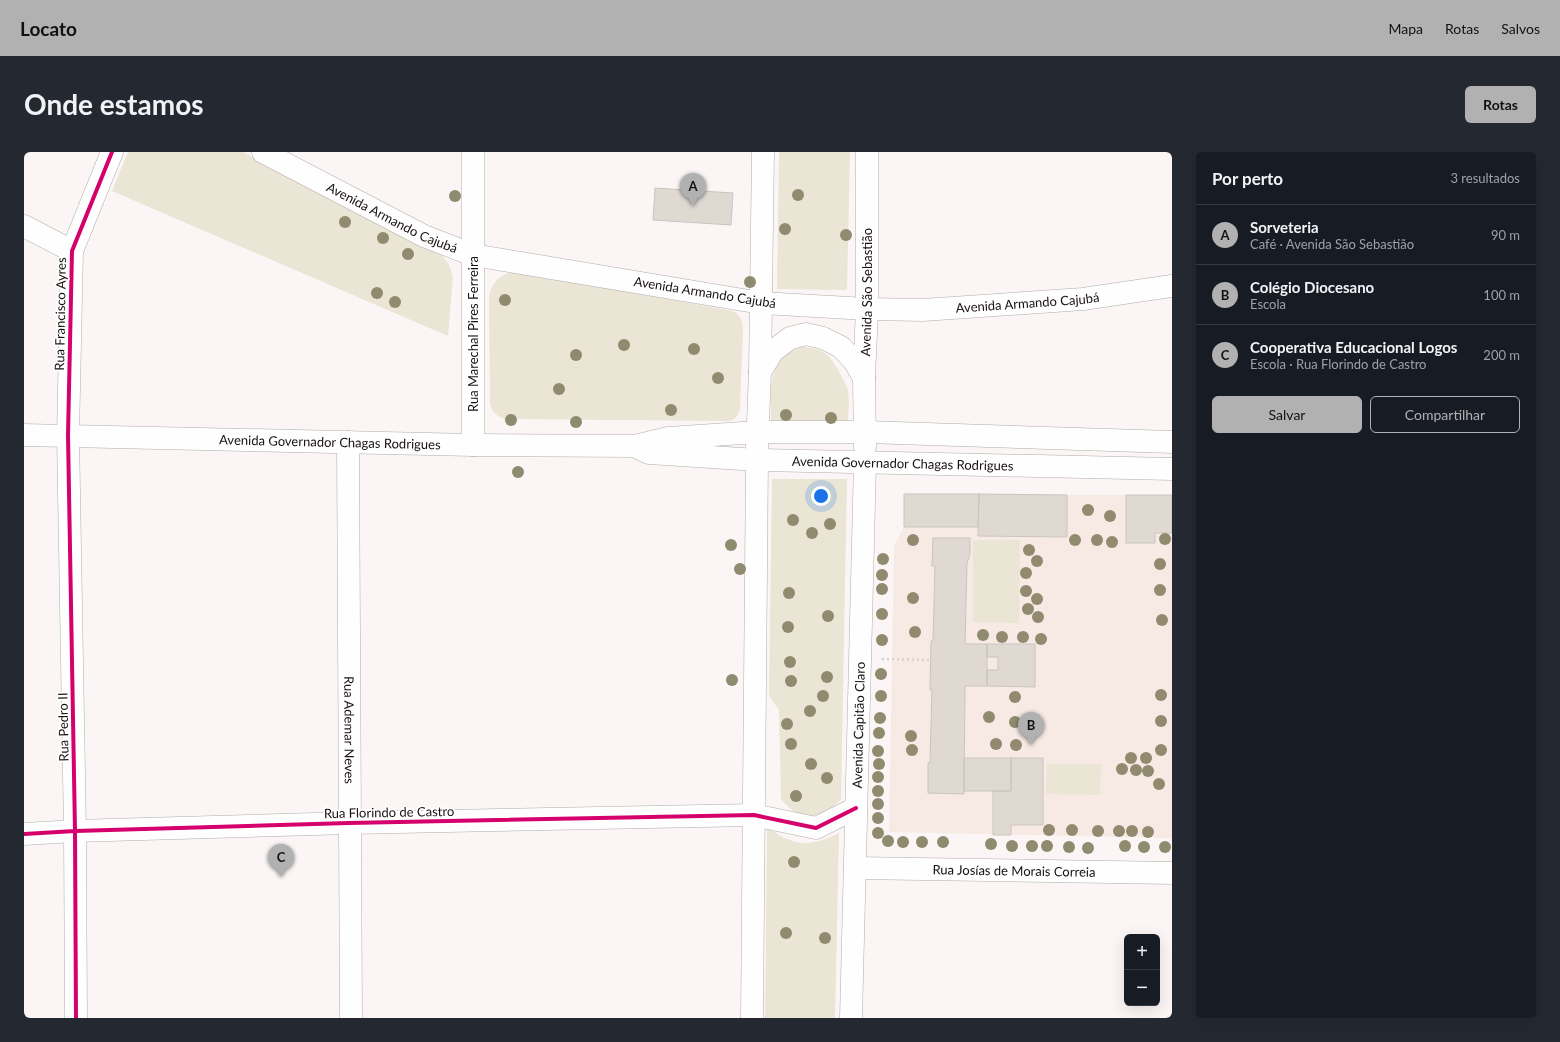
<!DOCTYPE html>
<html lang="pt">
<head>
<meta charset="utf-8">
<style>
	body { margin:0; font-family:Lato,sans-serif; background:#242831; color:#f1f3f6 }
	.controls { position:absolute; right:12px; bottom:12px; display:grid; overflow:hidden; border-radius:6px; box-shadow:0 4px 16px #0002 }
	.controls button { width:36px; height:36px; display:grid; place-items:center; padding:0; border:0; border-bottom:1px solid #363941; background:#171b24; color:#f1f3f6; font:20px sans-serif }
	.you { position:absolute; left:797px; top:344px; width:14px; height:14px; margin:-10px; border:3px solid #fff; border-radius:50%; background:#1a73e8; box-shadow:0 0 0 6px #1a73e833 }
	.badge { display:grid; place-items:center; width:26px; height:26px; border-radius:50%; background:#b2b1b2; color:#111; font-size:13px; font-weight:700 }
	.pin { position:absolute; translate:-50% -33px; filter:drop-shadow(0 1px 2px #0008) }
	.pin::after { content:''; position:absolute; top:21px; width:14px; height:12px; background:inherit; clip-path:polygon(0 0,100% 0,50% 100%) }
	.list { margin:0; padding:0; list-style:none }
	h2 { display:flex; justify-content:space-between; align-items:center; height:52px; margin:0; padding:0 16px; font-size:17px }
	h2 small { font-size:13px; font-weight:400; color:#9ea1a6 }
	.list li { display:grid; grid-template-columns:26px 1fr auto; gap:12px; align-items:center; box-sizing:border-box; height:60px; padding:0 16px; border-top:1px solid #363941 }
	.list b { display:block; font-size:15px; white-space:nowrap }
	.list p { margin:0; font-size:13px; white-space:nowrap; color:#9ea1a6 }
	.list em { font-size:13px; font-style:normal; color:#9ea1a6 }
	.actions { display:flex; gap:8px; padding:12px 16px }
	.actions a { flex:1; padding:9px 0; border:1px solid #b2b1b2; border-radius:6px; text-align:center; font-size:14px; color:#b2b1b2 }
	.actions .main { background:#b2b1b2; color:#111 }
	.map { position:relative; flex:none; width:1148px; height:866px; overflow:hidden; border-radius:6px }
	header { display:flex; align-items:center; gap:24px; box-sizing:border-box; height:56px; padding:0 20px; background:#b2b1b2; color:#111 }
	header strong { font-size:19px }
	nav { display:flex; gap:22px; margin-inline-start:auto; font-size:14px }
	.intro { display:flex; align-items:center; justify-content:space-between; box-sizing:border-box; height:96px; padding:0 24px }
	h1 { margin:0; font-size:28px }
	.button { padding:10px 18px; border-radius:6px; background:#b2b1b2; color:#111; font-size:14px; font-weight:700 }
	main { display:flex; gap:24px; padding:0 24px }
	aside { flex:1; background:#171b24; border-radius:6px; box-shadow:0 4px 16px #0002 }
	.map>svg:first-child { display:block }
	.built { fill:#f7eae5 }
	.green { fill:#eae5d4 }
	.building { fill:#e0d9d2; stroke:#c9c4c1 }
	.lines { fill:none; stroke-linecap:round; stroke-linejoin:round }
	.minor-casing { stroke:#b1acaa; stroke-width:23 }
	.tertiary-casing { stroke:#b1acaa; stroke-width:23 }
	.secondary-casing { stroke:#b1acaa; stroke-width:23 }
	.path { stroke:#d4d2d2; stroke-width:2.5; stroke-dasharray:2 3; stroke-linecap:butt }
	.minor { stroke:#fefefe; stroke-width:22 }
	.tertiary { stroke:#fefefe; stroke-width:22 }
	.secondary { stroke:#fefefe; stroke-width:22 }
	.cycleway-casing { stroke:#fff; stroke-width:6 }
	.cycleway { stroke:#d6006c; stroke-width:4 }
	.tree { fill:#908a6f }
	.labels { text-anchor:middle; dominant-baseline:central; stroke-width:3.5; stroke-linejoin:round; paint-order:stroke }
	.street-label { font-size:13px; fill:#16100e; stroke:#fff }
</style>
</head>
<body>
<header>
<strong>Locato</strong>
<nav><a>Mapa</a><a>Rotas</a><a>Salvos</a></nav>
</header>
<div class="intro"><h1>Onde estamos</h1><a class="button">Rotas</a></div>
<main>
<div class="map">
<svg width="1148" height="866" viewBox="0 0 1148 866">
	<rect width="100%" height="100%" fill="#fbf6f5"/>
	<path class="built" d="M880 342 1148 343V686L865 680 870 394 880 375Z"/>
	<path class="green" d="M104 0H219L418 103 425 113 429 125 424 184 88 39Z
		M755 0H826L823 138 753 137Z
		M490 119 709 159C716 163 719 168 719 177L716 257C714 264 712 267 705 269L481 267C473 264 468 261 466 252L465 144C468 130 476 123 490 119Z
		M779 195C802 196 808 206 818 225 820 230 824 235 824 239 826 249 824 261 824 270L747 271C747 239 741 205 779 195Z
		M748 327H823L817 647C799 669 774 670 757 647L755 558 745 544Z
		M949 388H996L995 471 949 470Z
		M1023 612H1077L1076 643 1022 642Z
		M743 675C769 694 786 696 815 681L811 866H741Z"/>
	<path class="building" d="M631 36 709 41 707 73 629 68Z
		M880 342H955L954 375H880Z
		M955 342 1043 343V385L954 384Z
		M1102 343H1148V381H1131V391H1102Z
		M909 386H946V402L943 411 941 492H963V534H941L940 642 904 641V611H906L908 538H906L907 489 909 488 911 414H908Z
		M963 492H1011V535L963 534V518H974V505H963Z
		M940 606H987V639H940Z
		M987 606H1019V673H987V683H969V639H987Z"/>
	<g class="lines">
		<g class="minor-casing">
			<g id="minor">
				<path id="s1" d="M239 0 400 84 449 103"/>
				<path d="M0 74 48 99"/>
				<path id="s2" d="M324 290 327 866"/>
				<path d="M0 682 51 679 325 671 730 663 792 676 832 656"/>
				<path id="s3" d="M831 716 1148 721"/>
				<path d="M52 866 51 679 44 283 48 99 88 0"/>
			</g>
		</g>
		<g class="tertiary-casing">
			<g id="tertiary">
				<path d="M449 103 737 151"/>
				<path d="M449 293V0"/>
				<path d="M728 866 733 308"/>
				<path id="s4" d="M827 866 841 311"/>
			</g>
		</g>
		<g class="secondary-casing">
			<g id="secondary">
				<path id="s5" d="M737 151 843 157 899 158 1059 147 1148 134"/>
				<path d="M736 220 749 199 766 186 782 182 799 186 817 195 830 209 840 226"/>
				<path id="s6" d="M0 283 449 293 611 294 644 286 734 280H842L1148 290"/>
				<path d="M733 295 736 220 739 0"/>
				<path id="s7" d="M841 295 840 226 843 157V0"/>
				<path id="s8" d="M614 296 625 301 733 308 1148 317"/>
			</g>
		</g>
		<path class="path" d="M858 507 907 508"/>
		<use href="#minor" class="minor"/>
		<use href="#tertiary" class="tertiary"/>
		<use href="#secondary" class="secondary"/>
		<g class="cycleway-casing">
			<path id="cycleway" d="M0 682 51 679 325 671 730 663 792 676 832 656
				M52 866 51 679 44 283 48 99 88 0"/>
		</g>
		<use href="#cycleway" class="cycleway"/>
	</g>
	<g class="tree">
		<circle cx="774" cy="43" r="6"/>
		<circle cx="431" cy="44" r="6"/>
		<circle cx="321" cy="70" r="6"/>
		<circle cx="761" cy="77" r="6"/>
		<circle cx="822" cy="83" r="6"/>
		<circle cx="359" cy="86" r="6"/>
		<circle cx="384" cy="102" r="6"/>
		<circle cx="726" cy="130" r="6"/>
		<circle cx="353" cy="141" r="6"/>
		<circle cx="481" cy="148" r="6"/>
		<circle cx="371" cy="150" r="6"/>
		<circle cx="600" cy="193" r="6"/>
		<circle cx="670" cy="197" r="6"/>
		<circle cx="552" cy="203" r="6"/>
		<circle cx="694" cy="226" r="6"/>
		<circle cx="535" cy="237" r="6"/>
		<circle cx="647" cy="258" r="6"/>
		<circle cx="762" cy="263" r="6"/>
		<circle cx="807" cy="266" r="6"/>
		<circle cx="487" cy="268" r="6"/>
		<circle cx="552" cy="270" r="6"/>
		<circle cx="494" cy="320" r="6"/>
		<circle cx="1064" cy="358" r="6"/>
		<circle cx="1086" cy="364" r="6"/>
		<circle cx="769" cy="368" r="6"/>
		<circle cx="806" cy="372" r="6"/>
		<circle cx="788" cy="381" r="6"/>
		<circle cx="1141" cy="387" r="6"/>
		<circle cx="889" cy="388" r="6"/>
		<circle cx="1051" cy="388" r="6"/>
		<circle cx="1073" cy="388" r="6"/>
		<circle cx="1088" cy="390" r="6"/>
		<circle cx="707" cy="393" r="6"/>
		<circle cx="1005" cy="398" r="6"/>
		<circle cx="859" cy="407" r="6"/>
		<circle cx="1013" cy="409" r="6"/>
		<circle cx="1136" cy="412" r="6"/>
		<circle cx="716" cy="417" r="6"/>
		<circle cx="1002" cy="421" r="6"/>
		<circle cx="858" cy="423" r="6"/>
		<circle cx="858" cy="437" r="6"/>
		<circle cx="1136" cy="438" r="6"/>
		<circle cx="1002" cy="439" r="6"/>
		<circle cx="765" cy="441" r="6"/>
		<circle cx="889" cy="446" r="6"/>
		<circle cx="1013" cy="447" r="6"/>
		<circle cx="1004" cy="457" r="6"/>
		<circle cx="858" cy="462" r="6"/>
		<circle cx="804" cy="464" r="6"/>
		<circle cx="1014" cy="465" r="6"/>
		<circle cx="1138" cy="468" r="6"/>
		<circle cx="764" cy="475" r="6"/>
		<circle cx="891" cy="480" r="6"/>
		<circle cx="959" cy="483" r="6"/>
		<circle cx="978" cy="485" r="6"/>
		<circle cx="999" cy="485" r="6"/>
		<circle cx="1017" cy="487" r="6"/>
		<circle cx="858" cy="488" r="6"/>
		<circle cx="766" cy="510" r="6"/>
		<circle cx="857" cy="522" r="6"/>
		<circle cx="803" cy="525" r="6"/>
		<circle cx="708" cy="528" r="6"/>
		<circle cx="767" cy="529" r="6"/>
		<circle cx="1137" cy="543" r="6"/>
		<circle cx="799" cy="544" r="6"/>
		<circle cx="857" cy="544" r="6"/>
		<circle cx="991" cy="545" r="6"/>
		<circle cx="786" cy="559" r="6"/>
		<circle cx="965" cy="565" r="6"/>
		<circle cx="856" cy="566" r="6"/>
		<circle cx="1137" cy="569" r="6"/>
		<circle cx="991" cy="570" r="6"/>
		<circle cx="763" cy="572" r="6"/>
		<circle cx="855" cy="581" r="6"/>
		<circle cx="887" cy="584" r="6"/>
		<circle cx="767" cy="592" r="6"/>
		<circle cx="972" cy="592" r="6"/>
		<circle cx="992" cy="593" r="6"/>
		<circle cx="888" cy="598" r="6"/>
		<circle cx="1137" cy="598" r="6"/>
		<circle cx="854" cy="599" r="6"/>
		<circle cx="1107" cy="606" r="6"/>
		<circle cx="1122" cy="606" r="6"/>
		<circle cx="787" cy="612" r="6"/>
		<circle cx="855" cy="612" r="6"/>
		<circle cx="1098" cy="617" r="6"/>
		<circle cx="1112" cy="618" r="6"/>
		<circle cx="1124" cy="619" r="6"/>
		<circle cx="854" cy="625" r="6"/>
		<circle cx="803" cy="626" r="6"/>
		<circle cx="1135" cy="632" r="6"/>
		<circle cx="854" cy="639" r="6"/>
		<circle cx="772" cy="644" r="6"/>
		<circle cx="854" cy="652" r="6"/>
		<circle cx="854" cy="666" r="6"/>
		<circle cx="1025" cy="678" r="6"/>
		<circle cx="1048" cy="678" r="6"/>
		<circle cx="1074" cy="679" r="6"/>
		<circle cx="1095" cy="679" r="6"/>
		<circle cx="1108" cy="679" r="6"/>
		<circle cx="1124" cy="680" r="6"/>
		<circle cx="854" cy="681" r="6"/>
		<circle cx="864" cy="689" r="6"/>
		<circle cx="879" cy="690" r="6"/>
		<circle cx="898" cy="690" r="6"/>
		<circle cx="919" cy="690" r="6"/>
		<circle cx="967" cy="692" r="6"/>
		<circle cx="988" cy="694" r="6"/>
		<circle cx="1008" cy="694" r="6"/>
		<circle cx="1023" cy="694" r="6"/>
		<circle cx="1101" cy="694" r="6"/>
		<circle cx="1045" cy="695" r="6"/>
		<circle cx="1120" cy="695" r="6"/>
		<circle cx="1141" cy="695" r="6"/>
		<circle cx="1064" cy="696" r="6"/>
		<circle cx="770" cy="710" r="6"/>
		<circle cx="762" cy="781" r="6"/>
		<circle cx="801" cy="786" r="6"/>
	</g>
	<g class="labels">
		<g class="street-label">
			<text stroke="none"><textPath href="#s1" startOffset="145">Avenida Armando Cajubá</textPath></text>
			<text transform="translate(681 140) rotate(9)">Avenida Armando Cajubá</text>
			<text stroke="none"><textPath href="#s7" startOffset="155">Avenida São Sebastião</textPath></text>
			<text stroke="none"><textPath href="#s5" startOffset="267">Avenida Armando Cajubá</textPath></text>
			<text transform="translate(36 162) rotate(-89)">Rua Francisco Ayres</text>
			<text transform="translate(449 182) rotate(-90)">Rua Marechal Pires Ferreira</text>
			<text stroke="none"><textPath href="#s6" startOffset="306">Avenida Governador Chagas Rodrigues</textPath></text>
			<text stroke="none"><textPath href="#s8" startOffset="266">Avenida Governador Chagas Rodrigues</textPath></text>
			<text stroke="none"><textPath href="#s4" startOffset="293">Avenida Capitão Claro</textPath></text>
			<text transform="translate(39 575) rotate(-91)">Rua Pedro II</text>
			<text stroke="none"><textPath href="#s2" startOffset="288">Rua Ademar Neves</textPath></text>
			<text transform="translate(365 660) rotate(-1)">Rua Florindo de Castro</text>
			<text stroke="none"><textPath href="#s3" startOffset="159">Rua Josías de Morais Correia</textPath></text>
		</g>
	</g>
</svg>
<div class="controls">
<button>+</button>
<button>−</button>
</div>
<div class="you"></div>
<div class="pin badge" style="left:669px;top:54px">A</div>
<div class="pin badge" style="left:1007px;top:593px">B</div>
<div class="pin badge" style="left:257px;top:725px">C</div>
</div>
<aside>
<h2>Por perto<small>3 resultados</small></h2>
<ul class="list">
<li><span class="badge">A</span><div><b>Sorveteria</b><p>Café · Avenida São Sebastião</p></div><em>90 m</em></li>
<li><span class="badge">B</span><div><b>Colégio Diocesano</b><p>Escola</p></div><em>100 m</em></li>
<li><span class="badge">C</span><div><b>Cooperativa Educacional Logos</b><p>Escola · Rua Florindo de Castro</p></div><em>200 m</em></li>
</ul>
<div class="actions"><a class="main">Salvar</a><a>Compartilhar</a></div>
</aside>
</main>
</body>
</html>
